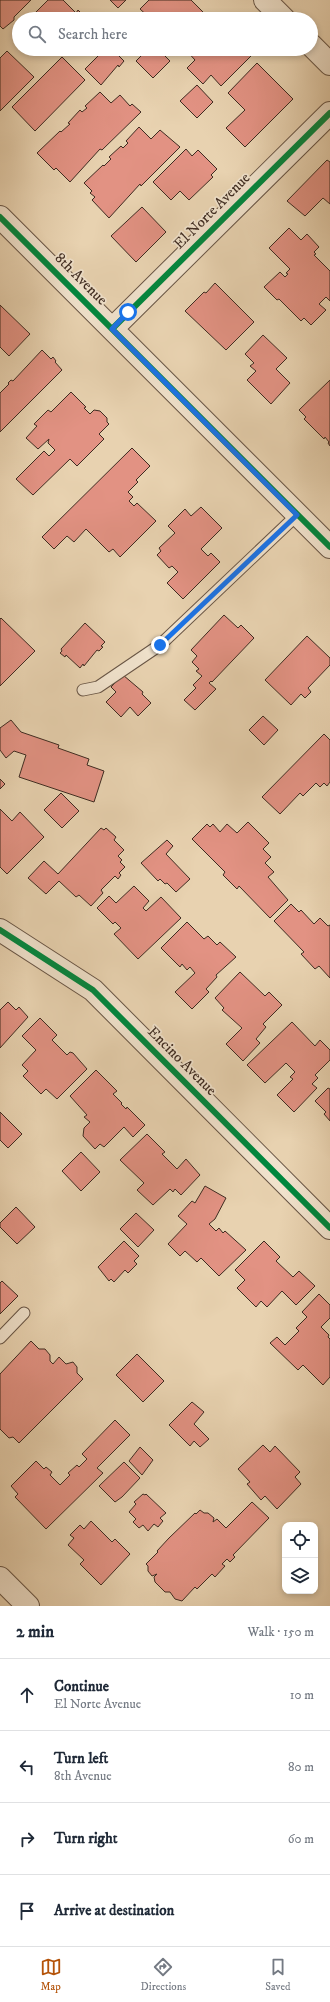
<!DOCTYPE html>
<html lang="en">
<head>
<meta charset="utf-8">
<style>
	body { margin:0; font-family:"IM FELL DW Pica",serif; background:#f6f6f7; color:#1f2937 }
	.controls { position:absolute; right:12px; bottom:12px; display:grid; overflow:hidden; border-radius:8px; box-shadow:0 2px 6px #0003 }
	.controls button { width:36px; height:36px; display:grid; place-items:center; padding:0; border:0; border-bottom:1px solid #e0e1e3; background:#fff; color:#1f2937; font:20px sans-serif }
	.stop { position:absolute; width:12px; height:12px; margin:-9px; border:3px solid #1a73e8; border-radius:50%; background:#fff }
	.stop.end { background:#1a73e8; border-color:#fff; box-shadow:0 1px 4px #0008 }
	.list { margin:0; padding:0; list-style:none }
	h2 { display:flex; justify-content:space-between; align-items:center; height:52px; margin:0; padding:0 16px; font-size:17px }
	h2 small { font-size:13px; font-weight:400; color:#747a83 }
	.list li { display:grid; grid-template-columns:26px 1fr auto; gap:12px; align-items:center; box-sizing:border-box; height:72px; padding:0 16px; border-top:1px solid #e0e1e3 }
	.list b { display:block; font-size:15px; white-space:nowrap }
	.list p { margin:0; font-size:13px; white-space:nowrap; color:#747a83 }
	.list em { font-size:13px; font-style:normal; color:#747a83 }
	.icon { flex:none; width:22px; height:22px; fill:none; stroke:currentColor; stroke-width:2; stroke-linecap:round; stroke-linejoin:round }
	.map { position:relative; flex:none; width:330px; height:1606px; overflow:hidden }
	.search { position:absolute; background:#fff; box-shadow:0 2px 6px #0003; left:12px; right:12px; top:12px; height:44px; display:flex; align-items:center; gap:10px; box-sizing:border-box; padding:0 14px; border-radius:22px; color:#747a83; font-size:15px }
	.sheet { height:340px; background:#fff }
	nav { display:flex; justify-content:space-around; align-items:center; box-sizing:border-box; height:56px; border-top:1px solid #e0e1e3; background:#fff; font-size:11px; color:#747a83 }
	nav a { display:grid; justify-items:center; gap:2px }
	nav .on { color:#b45309 }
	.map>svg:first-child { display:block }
	.building { fill:#e29283; stroke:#3e2b21 }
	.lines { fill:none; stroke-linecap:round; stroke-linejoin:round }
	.service-casing { stroke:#685545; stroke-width:13 }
	.minor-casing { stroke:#685545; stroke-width:24 }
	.tertiary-casing { stroke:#685545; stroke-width:24 }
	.service { stroke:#f0e2cc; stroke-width:11 }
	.minor { stroke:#f0e2cc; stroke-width:22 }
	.tertiary { stroke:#f0e2cc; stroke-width:22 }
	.cycleway-casing { stroke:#f0e2cc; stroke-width:8 }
	.cycleway { stroke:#00873e; stroke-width:6 }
	.route { stroke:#1a73e8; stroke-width:5 }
	.labels { text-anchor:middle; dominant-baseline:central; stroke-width:3.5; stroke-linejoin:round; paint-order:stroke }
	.street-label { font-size:15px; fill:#3e2b21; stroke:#f0e2cc }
</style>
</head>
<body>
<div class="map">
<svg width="330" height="1606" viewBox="0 0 330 1606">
	<rect width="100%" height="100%" fill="#e8d2b0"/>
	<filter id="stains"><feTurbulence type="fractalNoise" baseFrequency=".005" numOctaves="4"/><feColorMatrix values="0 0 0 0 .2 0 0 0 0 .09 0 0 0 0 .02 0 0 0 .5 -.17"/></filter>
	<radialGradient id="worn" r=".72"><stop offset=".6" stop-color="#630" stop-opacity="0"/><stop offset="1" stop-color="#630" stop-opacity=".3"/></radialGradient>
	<path class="building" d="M0 0H31L14 17V20L3 29 0 26Z
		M48 0H63L76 13 78 10 86 18 33 19 31 17Z
		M110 0H126L118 8Z
		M149 0H191L207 16 203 19H151L140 9Z
		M105 49H112L124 61 119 67 118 65 101 85 85 69Z
		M148 49H158L170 61 153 78 136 61Z
		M185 49H243L251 56 221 86 211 75 203 84 187 68 195 60Z
		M7 51 34 77 0 111V58Z
		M62 57 85 80 35 131 12 107Z
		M257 63 293 99 245 147 226 128 245 110 228 93Z
		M197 85 213 102 197 118 180 101Z
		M100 92 111 103 120 95 130 106 132 104 141 112 102 150 100 149 70 182 56 168 54 170 37 153 60 131 61 132 70 124 68 123 80 110 82 112 87 108 85 106Z
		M139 127 151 139 160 130 180 147 141 186 140 184 109 218 92 200 95 197 90 193 92 191 84 183 103 165 104 166 111 159 109 157 121 146 123 148 128 143 126 141Z
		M186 149 192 156 198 150 217 169 211 175 213 177 189 200 180 191 171 200 153 182Z
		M327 160 330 162V204L323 198 305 216 287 201Z
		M142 207 166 232 136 262 111 236Z
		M289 228 301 240 307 234 319 247 314 252 316 254 314 255 330 271V301L326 297 319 304 326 310 311 325 304 318 301 321 279 299 277 300 264 287 280 272 285 277 288 274 286 273 290 269 269 248Z
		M215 283 254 322 226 350 185 311 204 292 206 293Z
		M0 305 30 334 9 356 0 347Z
		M263 335 287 358 276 369 290 383 271 404 247 380 256 371 250 366 254 363 245 354Z
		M42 350 51 359 53 357 56 361 55 362 62 370 0 432V393L9 384 8 383 11 380 13 381Z
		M330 380V446L328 443 329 442 325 437 324 439 304 419 306 417 299 410Z
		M71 392 86 407 84 408 90 414 94 410 100 411 107 418V422L109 424 99 434 104 439 77 466 70 459 33 495 16 479 44 451 49 456 55 450 48 443 49 439 38 449 26 438 37 426 34 424 48 410 51 412Z
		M132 448 150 466 136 480 138 482 128 492 133 497 129 501 134 506 137 503 156 521 120 557 113 549 109 552 86 529 74 542 67 536 54 549 42 537Z
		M201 507 222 528 201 549 208 556 211 553 220 562 183 599 167 583 178 572 172 566 169 568 157 555 161 551 159 548 175 533 168 526 185 509 191 516Z
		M224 615 238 628 241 625 254 638 212 682 211 681 209 683 216 689 195 710 184 700 196 688 193 685 202 676 196 671 199 669 192 662 197 656 191 650Z
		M1 618 35 651 0 686V619Z
		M85 623 105 642 101 646 103 647 99 651 97 650 84 666 83 664 80 668 66 655 65 657 60 653 62 651 61 649Z
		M307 636 330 658V665L308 688 311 692 305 698 301 694 291 705 265 680Z
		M123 675 143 692 142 694 151 703 138 716 130 707 121 717 106 702 116 692 111 687Z
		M263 716 278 730 264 745 249 730Z
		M11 720 21 732 59 745 58 748 89 759 87 765 104 771 94 802 19 777 26 755 14 751 6 758 0 750V728Z
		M324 734 330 740V782L327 786 324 783 320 787 316 783 303 796 300 793 280 814 262 797Z
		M0 779 5 784 0 789Z
		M61 793 79 811 62 828 44 810Z
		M0 809 12 821 20 812 44 837 7 874 0 867Z
		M248 822 269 843 263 849 271 857 265 863 274 872 268 877 288 900 270 918 239 886 237 889 223 875 225 872 192 839 207 824 210 827 213 824 220 832 227 824 237 833Z
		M101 828 104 830 106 828 116 837 114 840 124 850 118 856 122 860 120 862 125 867 119 873 121 875 118 879 115 876 101 890 103 893 91 906 79 895 76 897 59 881 46 894 28 878 44 861 58 874Z
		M167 840 173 846 166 854 190 879 176 892 167 883 165 884 160 879 158 881 141 863Z
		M134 886 149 901 143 908 146 911 161 897 181 918 138 959 114 934 121 928 115 922 113 924 97 908 109 896 116 903Z
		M291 904 299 912 301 910 314 924 320 918 328 926 330 925V978L319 966 315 969 301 954 304 952 274 921Z
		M187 922 204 939 208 936 217 945 220 942 236 957 216 975 217 977 206 989 209 992 192 1009 175 992 195 973 190 967 187 970 182 964 180 967 161 948Z
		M240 972 265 996 269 992 282 1005 263 1024 266 1027 256 1039 260 1043 243 1061 226 1044 242 1028 222 1010 224 1008 215 998Z
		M8 1002 16 1010 19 1007 28 1017 0 1048V1010Z
		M40 1018 57 1035 52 1040 67 1055 70 1052 73 1053 87 1069 57 1099 46 1089 41 1094 23 1076 28 1071 22 1065 36 1050 22 1036Z
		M292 1022 315 1046 320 1040 330 1050V1060L315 1075 318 1078 312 1084 317 1088 294 1112 277 1095 293 1079 290 1077 295 1072 286 1063 265 1083 247 1065Z
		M96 1070 117 1091 113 1094 122 1103 121 1104 126 1109 127 1107 145 1125 133 1137 124 1127 104 1147 100 1144 95 1149 83 1136 84 1128 90 1122 84 1117 87 1115 70 1096Z
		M328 1088 330 1089V1121L324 1114 326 1112 315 1101Z
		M0 1112 22 1134 8 1148 0 1140Z
		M147 1134 165 1152 162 1154 177 1169 186 1159 200 1175 181 1195 175 1189 173 1192 170 1189 153 1205 137 1190 144 1183 120 1160Z
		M81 1152 100 1172 81 1191 62 1171Z
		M205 1186 226 1198 215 1219 209 1224 216 1231 219 1228 223 1233 225 1231 246 1250 219 1276 201 1258 197 1262 185 1251 180 1256 168 1244 187 1224 178 1216 192 1201 195 1203Z
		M16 1207 35 1227 17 1244 0 1227V1223Z
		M136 1213 154 1230 138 1247 120 1229Z
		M124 1241 139 1256 134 1261 137 1264 128 1273 125 1270 114 1282 111 1279 109 1281 98 1267Z
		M264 1241 280 1257 276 1261 293 1277 299 1271 315 1286 296 1305 282 1291 267 1307 261 1301 256 1307 237 1288 245 1280 235 1270Z
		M2 1281 18 1296 0 1314V1283Z
		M319 1294 330 1305V1318L321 1327 329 1335 328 1337 330 1339V1377L323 1385 303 1365 298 1370 270 1343 277 1337 285 1345 299 1331 296 1328 307 1317 302 1312Z
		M31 1341 39 1349H45L50 1355V1361L53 1364 59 1357 66 1364 73 1362 77 1367V1373L83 1379 19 1443 13 1437 9 1438 0 1429V1374Z
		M137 1354 164 1381 143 1402 116 1375Z
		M192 1402 204 1412 194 1424 209 1439 200 1447 194 1441 190 1446 169 1425Z
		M115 1420 130 1435 97 1468 103 1473 46 1529 15 1497 18 1494 11 1486 36 1461 44 1469 46 1467 52 1472 50 1475 60 1485 70 1475 68 1473 77 1465 79 1467 87 1459 82 1454Z
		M263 1445 270 1452 275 1446 300 1472 295 1477 301 1484 277 1509 265 1496 261 1500 247 1484 250 1482 238 1469Z
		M140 1447 153 1460 142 1475 129 1461Z
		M124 1462 140 1478 122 1497 115 1502 99 1486Z
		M143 1494 145 1495 146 1494 166 1513 160 1518 163 1521 158 1527 154 1524 148 1531 143 1525 139 1528 133 1522 136 1519 129 1512 136 1504 134 1502Z
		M252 1502 269 1518 233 1555 235 1557 230 1562 227 1559 222 1564 225 1566 215 1577 212 1574 197 1589 195 1587 182 1601 175 1599 170 1592H165L155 1582 154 1577 157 1574 152 1576 148 1571V1566L146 1564 158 1552 157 1551 169 1538 195 1513 196 1514 200 1510 204 1513H208L214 1518 213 1522 217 1519 226 1528Z
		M91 1521 112 1542 115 1539 130 1554 101 1585 80 1564 84 1560 68 1545 74 1538 70 1535 80 1525 84 1529Z"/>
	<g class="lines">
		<g class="service-casing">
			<path id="service" d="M83 690 98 687 160 645 297 515
				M0 1338 24 1313"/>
		</g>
		<g class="minor-casing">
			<path id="minor" d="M265 0 284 19
				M311 45 330 64
				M0 217 330 547
				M112 329 330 113
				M0 930 93 990 330 1228"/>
		</g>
		<g class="tertiary-casing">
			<path id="tertiary" d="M0 1578 28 1606"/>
		</g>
		<use href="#service" class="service"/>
		<use href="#minor" class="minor"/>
		<use href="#tertiary" class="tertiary"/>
		<g class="cycleway-casing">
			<path id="cycleway" d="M0 217 330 547
				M112 329 330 113
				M0 930 93 990 330 1228"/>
		</g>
		<use href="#cycleway" class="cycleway"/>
	</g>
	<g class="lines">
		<path class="route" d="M128 312 112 329 297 515 160 645"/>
	</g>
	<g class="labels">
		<g class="street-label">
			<text transform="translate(212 211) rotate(-45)">El Norte Avenue</text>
			<text transform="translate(81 279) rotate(45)">8th Avenue</text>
			<text transform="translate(182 1061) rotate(45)">Encino Avenue</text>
		</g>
	</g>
	<rect width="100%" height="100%" filter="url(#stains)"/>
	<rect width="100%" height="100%" fill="url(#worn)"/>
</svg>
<div class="controls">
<button><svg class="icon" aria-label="locate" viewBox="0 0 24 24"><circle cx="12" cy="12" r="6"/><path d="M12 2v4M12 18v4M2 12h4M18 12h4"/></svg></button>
<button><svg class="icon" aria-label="layers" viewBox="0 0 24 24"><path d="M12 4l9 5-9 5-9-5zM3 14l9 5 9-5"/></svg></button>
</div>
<div class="stop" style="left:128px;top:312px"></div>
<div class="stop end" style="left:160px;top:645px"></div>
<div class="search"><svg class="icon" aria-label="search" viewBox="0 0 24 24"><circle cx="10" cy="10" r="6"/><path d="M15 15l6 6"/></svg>Search here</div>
</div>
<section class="sheet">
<h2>2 min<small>Walk · 150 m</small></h2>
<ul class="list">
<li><svg class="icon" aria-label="ahead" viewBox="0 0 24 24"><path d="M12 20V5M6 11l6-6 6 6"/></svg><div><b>Continue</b><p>El Norte Avenue</p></div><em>10 m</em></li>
<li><svg class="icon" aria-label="left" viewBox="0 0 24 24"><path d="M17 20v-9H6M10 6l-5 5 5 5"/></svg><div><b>Turn left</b><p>8th Avenue</p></div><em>80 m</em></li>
<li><svg class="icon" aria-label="right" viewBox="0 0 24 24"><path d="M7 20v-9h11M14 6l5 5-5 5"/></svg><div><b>Turn right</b></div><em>60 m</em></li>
<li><svg class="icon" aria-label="arrive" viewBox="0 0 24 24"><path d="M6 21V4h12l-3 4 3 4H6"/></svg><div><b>Arrive at destination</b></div></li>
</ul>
</section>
<nav>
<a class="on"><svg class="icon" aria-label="map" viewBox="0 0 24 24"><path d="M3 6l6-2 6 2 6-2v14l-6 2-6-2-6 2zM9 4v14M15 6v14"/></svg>Map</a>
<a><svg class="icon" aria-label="directions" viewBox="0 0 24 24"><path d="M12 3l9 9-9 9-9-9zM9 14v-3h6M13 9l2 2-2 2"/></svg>Directions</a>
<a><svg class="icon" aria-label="saved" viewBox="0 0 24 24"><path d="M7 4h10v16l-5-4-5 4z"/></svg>Saved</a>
</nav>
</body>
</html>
